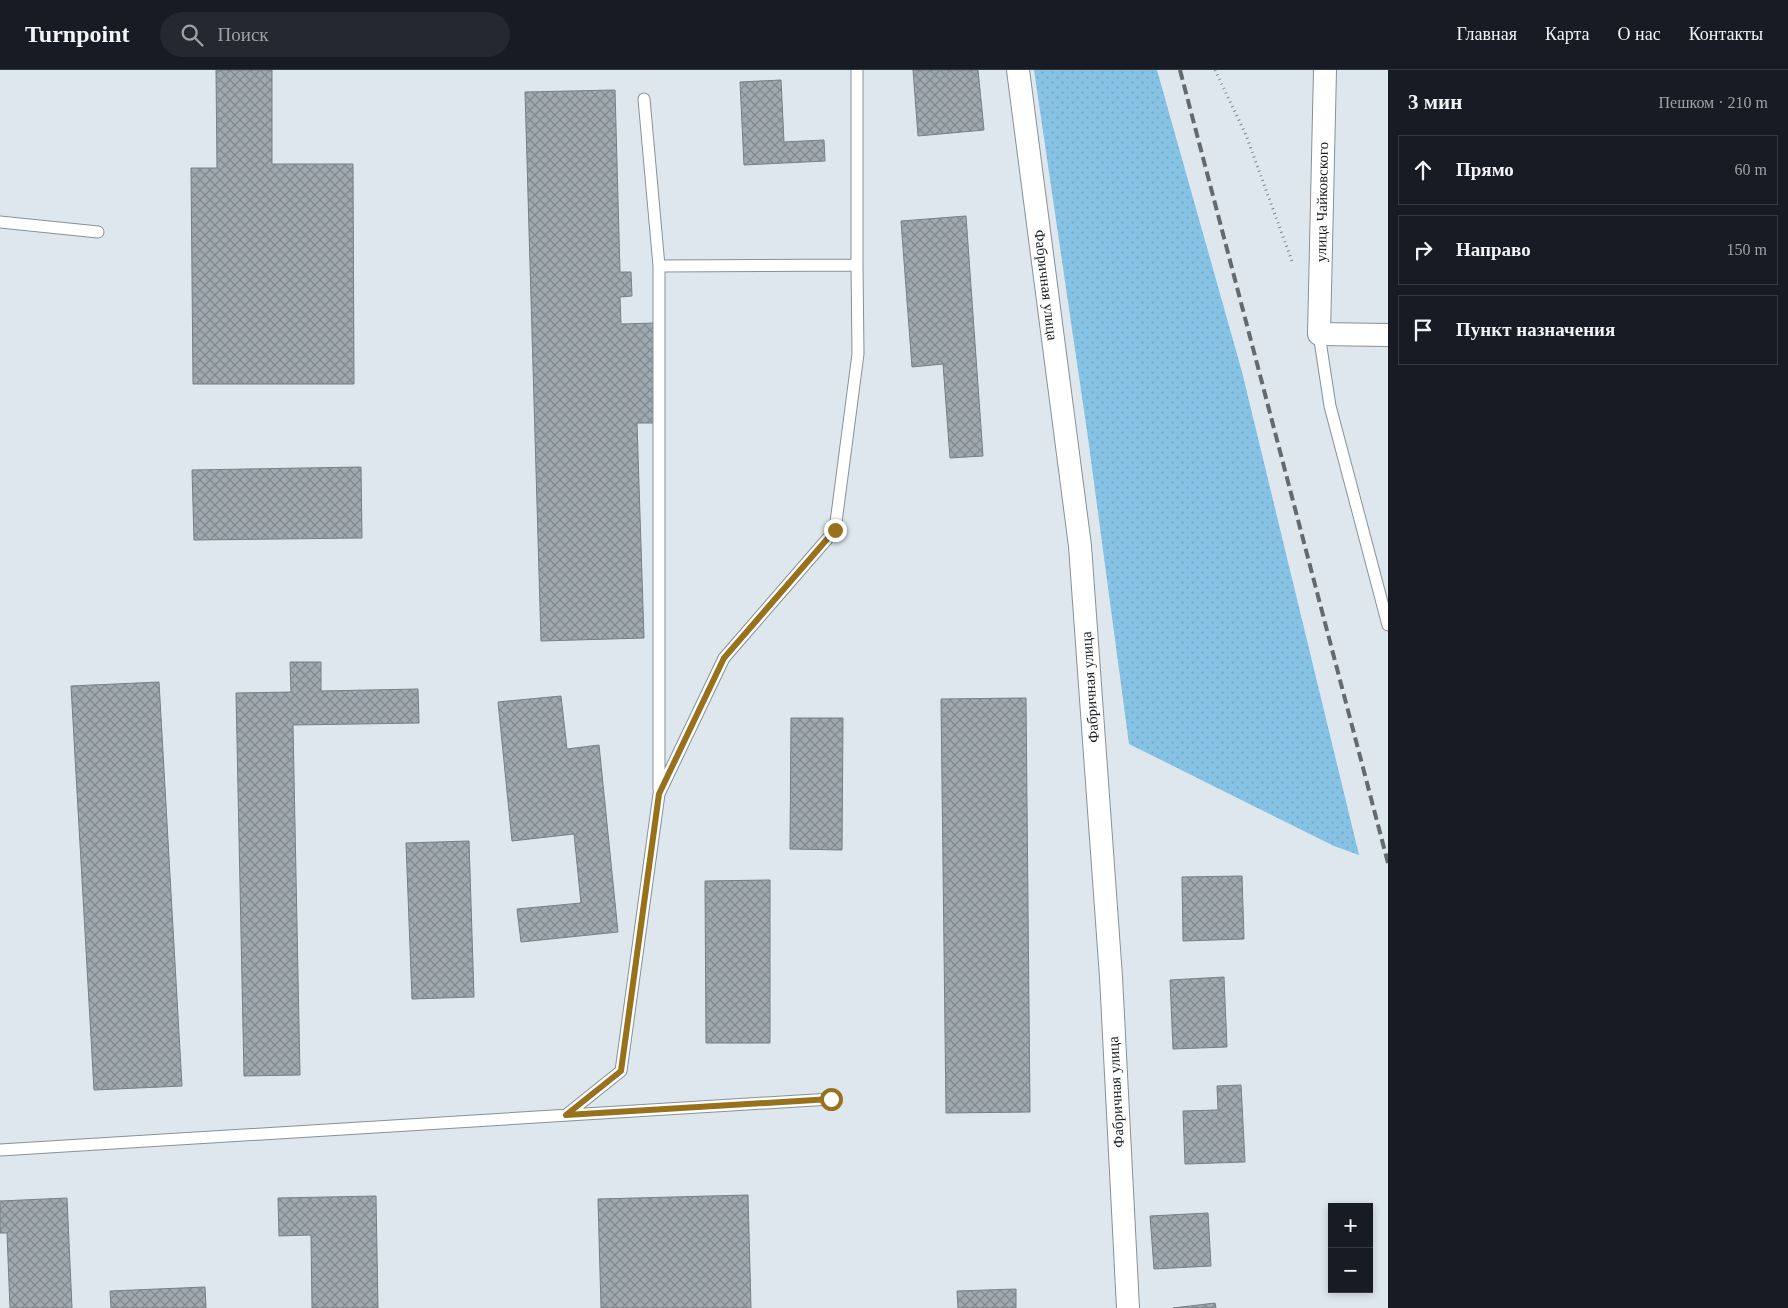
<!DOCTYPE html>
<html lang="ru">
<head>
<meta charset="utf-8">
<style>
	body { margin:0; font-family:Georgia,serif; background:#242831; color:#f1f3f6 }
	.controls { position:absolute; right:15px; bottom:15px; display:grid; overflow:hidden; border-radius:0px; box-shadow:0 2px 8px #0003 }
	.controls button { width:45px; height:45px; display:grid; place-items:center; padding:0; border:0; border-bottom:1px solid #363941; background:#171b24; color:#f1f3f6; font:25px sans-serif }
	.stop { position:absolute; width:15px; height:15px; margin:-11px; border:4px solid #98711c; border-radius:50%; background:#fff }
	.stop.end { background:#98711c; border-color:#fff; box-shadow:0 1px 5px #0008 }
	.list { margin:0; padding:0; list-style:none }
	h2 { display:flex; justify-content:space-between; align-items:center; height:65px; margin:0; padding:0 20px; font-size:21px }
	h2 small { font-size:16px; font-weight:400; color:#9ea1a6 }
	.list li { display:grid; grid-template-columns:32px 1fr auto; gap:15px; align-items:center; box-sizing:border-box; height:70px; margin:0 10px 10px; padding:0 10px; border:1px solid #363941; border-radius:0px }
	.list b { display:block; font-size:19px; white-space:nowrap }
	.list em { font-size:16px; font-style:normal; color:#9ea1a6 }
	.icon { flex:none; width:28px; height:28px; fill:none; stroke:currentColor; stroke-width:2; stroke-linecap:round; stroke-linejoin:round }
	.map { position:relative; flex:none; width:1388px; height:1238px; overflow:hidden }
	header { display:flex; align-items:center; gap:30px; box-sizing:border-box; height:70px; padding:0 25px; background:#171b24; border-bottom:1px solid #363941 }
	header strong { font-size:24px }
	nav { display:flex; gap:28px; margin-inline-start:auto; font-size:18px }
	.search { width:350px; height:45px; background:#242831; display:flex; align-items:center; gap:12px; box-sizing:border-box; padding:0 18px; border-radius:28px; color:#9ea1a6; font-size:19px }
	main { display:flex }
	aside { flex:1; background:#171b24 }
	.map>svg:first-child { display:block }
	.grass { fill:url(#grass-dots) }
	.building { fill:url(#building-cross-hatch); stroke:#767f85 }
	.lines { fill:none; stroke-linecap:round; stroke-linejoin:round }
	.service-casing { stroke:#879196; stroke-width:13 }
	.minor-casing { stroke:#879196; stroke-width:24 }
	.path { stroke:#81888c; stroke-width:3; stroke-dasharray:1 4; stroke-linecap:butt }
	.service { stroke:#fff; stroke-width:11 }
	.minor { stroke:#fff; stroke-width:22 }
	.rail { stroke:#656a6e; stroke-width:4; stroke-dasharray:10 5; stroke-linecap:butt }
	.route { stroke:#98711c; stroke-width:6 }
	.labels { text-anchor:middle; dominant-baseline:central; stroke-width:4; stroke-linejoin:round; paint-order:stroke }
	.street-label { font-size:15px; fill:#1a1d1f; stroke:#fff }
</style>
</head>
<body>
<header>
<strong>Turnpoint</strong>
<div class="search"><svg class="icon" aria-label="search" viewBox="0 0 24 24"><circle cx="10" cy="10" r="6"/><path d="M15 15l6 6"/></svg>Поиск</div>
<nav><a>Главная</a><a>Карта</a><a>О нас</a><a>Контакты</a></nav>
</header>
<main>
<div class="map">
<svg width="1388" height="1238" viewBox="0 0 1388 1238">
	<defs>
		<pattern id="grass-dots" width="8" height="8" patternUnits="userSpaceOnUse" patternTransform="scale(1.25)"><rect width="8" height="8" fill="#86c2e3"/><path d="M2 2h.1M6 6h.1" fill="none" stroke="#73a6c2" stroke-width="1.8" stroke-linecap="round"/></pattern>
		<pattern id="building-cross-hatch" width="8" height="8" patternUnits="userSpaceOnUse" patternTransform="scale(1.25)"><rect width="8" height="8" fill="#9fa9af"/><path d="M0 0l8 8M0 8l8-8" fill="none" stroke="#81898e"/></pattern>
	</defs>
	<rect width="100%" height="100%" fill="#dde7ed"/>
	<path class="grass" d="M1034 0H1157L1242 302 1359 785 1334 776 1129 674 1088 368Z"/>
	<path class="building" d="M216 0H272V94H353L354 314H193L191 98H217Z
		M913 0H978L984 60 918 66Z
		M781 10 784 72 824 70 825 91 744 95 740 12Z
		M615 20 620 202H631L632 226 620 227 621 254 655 253 658 353H637L644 568 541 571 525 22Z
		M966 146 983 386 950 388 943 294 912 297 901 151Z
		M361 397 362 468 194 470 192 400Z
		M290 592H321V621L418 619 419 653 293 655 300 1005 244 1006 236 623 291 622Z
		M159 612 182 1016 94 1020 71 616Z
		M561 626 567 679 599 675 618 862 521 872 517 839 581 833 574 764 512 771 498 632Z
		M1026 628 1030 1042 946 1043 941 629Z
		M791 648H843L842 780 790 779Z
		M469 771 474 927 412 929 406 773Z
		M1242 806 1244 869 1183 871 1182 807Z
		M770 810V973H706L705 811Z
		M1224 907 1227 977 1173 979 1170 910Z
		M1241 1015 1245 1092 1185 1094 1183 1041 1218 1040 1217 1016Z
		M748 1125 751 1238H601L598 1129Z
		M376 1126 378 1238H312L311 1165 279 1166 278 1128Z
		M67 1128 72 1238H10L7 1163H0V1131Z
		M1208 1143 1211 1196 1154 1199 1150 1146Z
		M205 1217 206 1238H111L110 1221Z
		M1016 1219V1238H958L957 1221Z
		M1215 1233 1216 1238H1173Z"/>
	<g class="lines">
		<g class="service-casing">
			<path id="service" d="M644 29 659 196V720
				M0 152 98 162
				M659 196 857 195V0
				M1319 264 1330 336 1388 555
				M566 1045 621 1001 659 724 724 588 835 460 858 284 857 195
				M0 1080 831 1029"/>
		</g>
		<g class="minor-casing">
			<path id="minor" d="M1018 0 1080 476 1111 907 1128 1238
				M1325 0 1319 264 1388 265"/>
		</g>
		<path class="path" d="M1215 0 1246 65 1293 194"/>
		<use href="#service" class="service"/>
		<use href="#minor" class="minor"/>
		<path class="rail" d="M1180 0 1388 793"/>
	</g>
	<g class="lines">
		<path class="route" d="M831 1029 566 1045 621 1001 659 724 724 588 835 460"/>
	</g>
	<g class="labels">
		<g class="street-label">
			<text transform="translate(1322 132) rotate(-89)">улица Чайковского</text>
			<text transform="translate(1046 215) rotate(83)">Фабричная улица</text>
			<text transform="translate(1090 617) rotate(-94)">Фабричная улица</text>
			<text transform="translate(1116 1022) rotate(-93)">Фабричная улица</text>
		</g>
	</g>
</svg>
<div class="controls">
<button>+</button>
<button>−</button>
</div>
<div class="stop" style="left:831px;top:1029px"></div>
<div class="stop end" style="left:835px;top:460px"></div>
</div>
<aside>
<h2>3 мин<small>Пешком · 210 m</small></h2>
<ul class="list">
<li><svg class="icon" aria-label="ahead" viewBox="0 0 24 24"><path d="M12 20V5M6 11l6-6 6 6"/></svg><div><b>Прямо</b></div><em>60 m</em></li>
<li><svg class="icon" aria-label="right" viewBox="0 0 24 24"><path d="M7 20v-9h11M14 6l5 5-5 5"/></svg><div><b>Направо</b></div><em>150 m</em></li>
<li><svg class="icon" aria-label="arrive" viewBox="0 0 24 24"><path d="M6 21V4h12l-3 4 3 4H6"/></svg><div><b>Пункт назначения</b></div></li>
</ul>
</aside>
</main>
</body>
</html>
